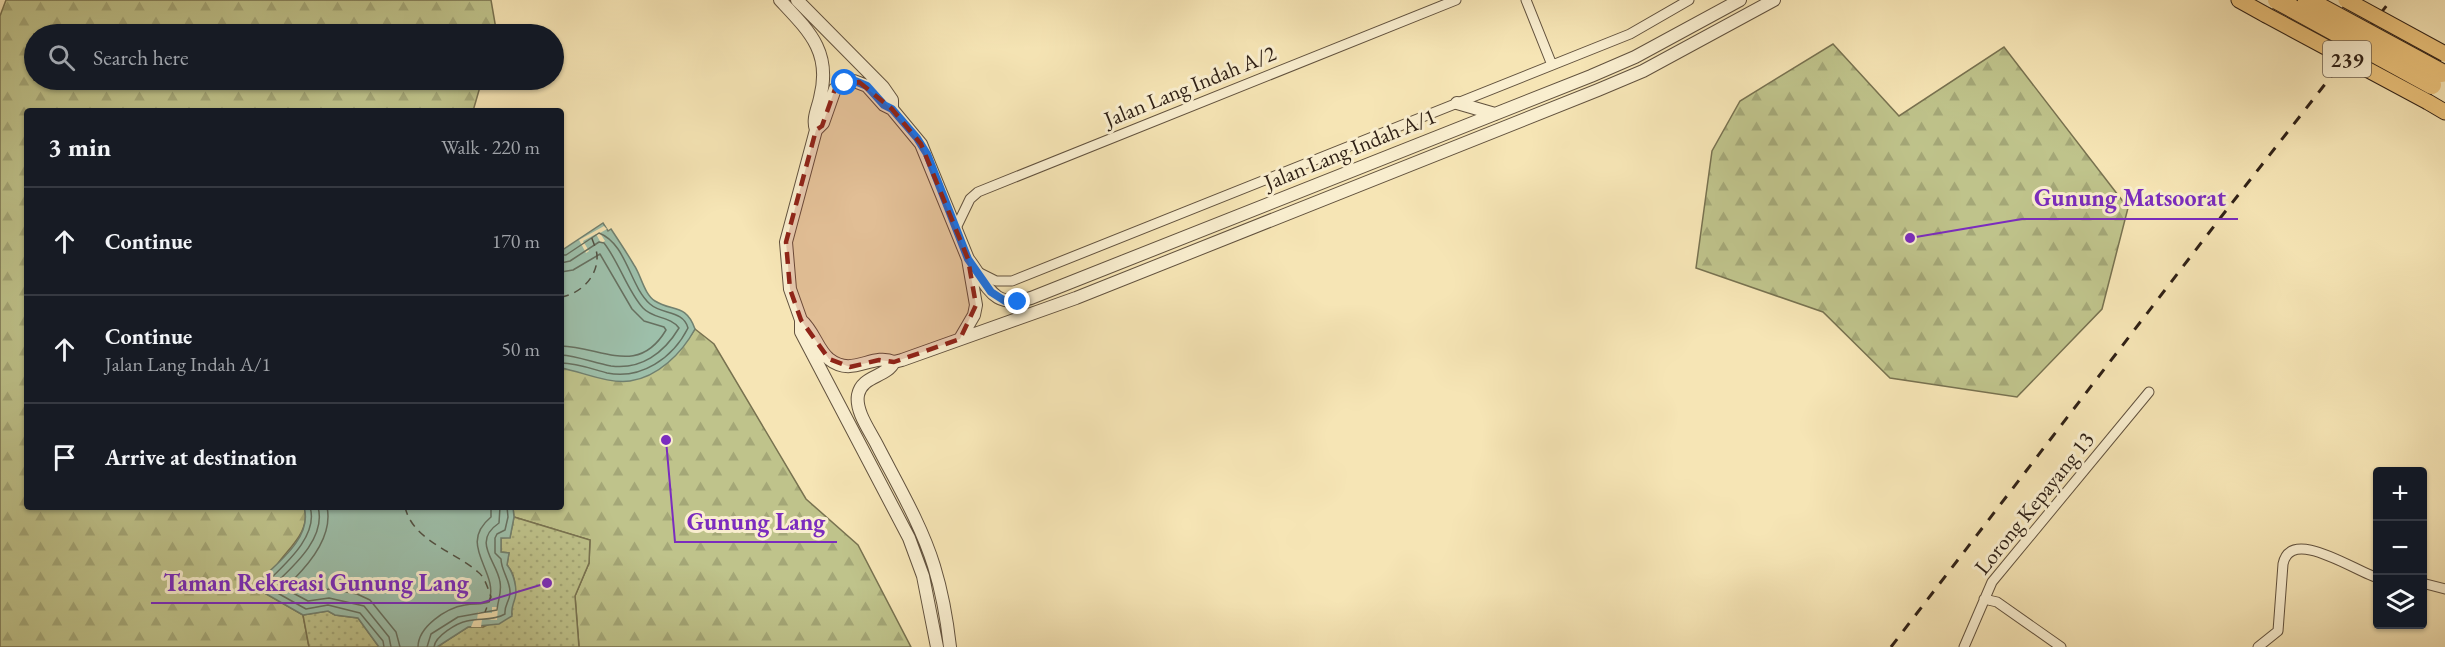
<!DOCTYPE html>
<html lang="en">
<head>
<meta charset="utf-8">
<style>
	body { margin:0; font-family:"EB Garamond",serif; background:#20242c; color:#f1f3f6 }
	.controls { position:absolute; right:18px; bottom:18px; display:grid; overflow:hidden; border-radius:6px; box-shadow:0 2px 4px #0004 }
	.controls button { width:54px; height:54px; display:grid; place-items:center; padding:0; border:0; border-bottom:2px solid #363941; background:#171b24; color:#f1f3f6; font:30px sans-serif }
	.stop { position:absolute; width:18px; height:18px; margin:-14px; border:4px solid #1a73e8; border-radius:50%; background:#fff }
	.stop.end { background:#1a73e8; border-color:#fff; box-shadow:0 2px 6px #0008 }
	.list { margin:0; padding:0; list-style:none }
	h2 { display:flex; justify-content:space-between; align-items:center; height:78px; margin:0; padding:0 24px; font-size:26px }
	h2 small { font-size:20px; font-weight:400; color:#9ea1a6 }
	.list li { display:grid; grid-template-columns:39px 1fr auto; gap:18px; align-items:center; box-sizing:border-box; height:108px; padding:0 24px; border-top:2px solid #363941 }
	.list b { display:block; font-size:22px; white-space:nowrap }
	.list p { margin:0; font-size:20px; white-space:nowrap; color:#9ea1a6 }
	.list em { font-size:20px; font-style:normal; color:#9ea1a6 }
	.icon { flex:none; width:33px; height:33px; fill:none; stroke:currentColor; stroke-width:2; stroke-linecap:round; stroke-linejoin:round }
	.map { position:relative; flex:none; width:2445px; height:647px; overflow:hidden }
	.search { position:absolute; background:#171b24; box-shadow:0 2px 4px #0004; left:24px; top:24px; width:540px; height:66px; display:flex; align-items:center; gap:15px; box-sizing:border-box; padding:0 21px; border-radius:33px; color:#9ea1a6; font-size:22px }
	.panel { position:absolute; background:#171b24; box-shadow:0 2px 4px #0004; left:24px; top:108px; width:540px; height:402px; border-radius:6px }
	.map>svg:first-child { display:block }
	.forest { fill:url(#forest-firs); stroke:#787250; stroke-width:1.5 }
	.park { fill:url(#park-dots); stroke:#787250; stroke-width:1.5 }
	.water { fill:#9dbfaa; stroke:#71806f; stroke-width:1.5 }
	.pier { fill:#f6e5b5 }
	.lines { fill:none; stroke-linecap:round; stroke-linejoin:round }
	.shore { stroke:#667060; stroke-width:1.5 }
	.ferry { stroke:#515042; stroke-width:1.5; stroke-dasharray:8 6; stroke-linecap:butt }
	.minor-casing { stroke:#62523e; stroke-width:11 }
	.tertiary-casing { stroke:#62523e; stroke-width:14 }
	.primary-casing { stroke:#302116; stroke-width:17 }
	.minor { stroke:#f9eecf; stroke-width:9 }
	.tertiary { stroke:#f9eecf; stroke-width:12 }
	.primary { stroke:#ebc27a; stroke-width:15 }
	.rail { stroke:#302116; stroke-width:3; stroke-dasharray:10 10; stroke-linecap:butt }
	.primary-bridge-casing { stroke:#302116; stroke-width:17; stroke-linecap:butt }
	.motorway-bridge-casing { stroke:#302116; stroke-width:20; stroke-linecap:butt }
	.primary-bridge { stroke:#ebc27a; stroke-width:15 }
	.motorway-bridge { stroke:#ebc27a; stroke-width:18 }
	.route { stroke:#1a73e8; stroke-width:8 }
	.marked { fill:#8f2418; fill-opacity:0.2; stroke:#8f2418; stroke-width:4.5; stroke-dasharray:12 8; stroke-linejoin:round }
	.labels { text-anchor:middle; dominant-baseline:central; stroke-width:6; stroke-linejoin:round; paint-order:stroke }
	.shield { fill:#f9eecf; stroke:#6c5e4e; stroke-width:1.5 }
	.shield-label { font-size:21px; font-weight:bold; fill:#302116 }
	.street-label { font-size:22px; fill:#302116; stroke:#f9eecf }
	.leader { fill:none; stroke:#7b2cbf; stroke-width:2 }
	.callout-dot { fill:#7b2cbf; stroke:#f9eecf; stroke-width:2 }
	.callout-label { font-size:24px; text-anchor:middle; font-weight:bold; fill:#7b2cbf; stroke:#f9eecf; stroke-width:6; stroke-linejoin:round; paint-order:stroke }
</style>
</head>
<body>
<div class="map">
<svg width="2445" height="647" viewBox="0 0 2445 647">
	<defs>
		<pattern id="forest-firs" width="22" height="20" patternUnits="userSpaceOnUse" patternTransform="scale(1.5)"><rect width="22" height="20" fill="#bfc38b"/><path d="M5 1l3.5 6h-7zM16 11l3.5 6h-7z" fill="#a4a777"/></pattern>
		<pattern id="park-dots" width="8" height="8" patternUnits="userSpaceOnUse" patternTransform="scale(1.5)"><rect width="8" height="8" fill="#bfc38b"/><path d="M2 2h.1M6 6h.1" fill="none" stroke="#a4a777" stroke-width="1.8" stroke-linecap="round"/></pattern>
	</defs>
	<rect width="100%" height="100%" fill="#f6e5b5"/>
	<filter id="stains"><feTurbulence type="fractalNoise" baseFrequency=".00333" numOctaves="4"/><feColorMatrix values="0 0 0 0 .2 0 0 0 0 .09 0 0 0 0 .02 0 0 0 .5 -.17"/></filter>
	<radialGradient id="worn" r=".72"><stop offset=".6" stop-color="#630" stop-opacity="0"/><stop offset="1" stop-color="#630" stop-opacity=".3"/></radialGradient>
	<path class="forest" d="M6 0H491L496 29 495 34H34V80H482L473 111H27V507H304C311 530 291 546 279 562 273 571 267 581 261 591L303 615 309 647H0V16Z
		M1833 44 1899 116 2004 47 2128 208 2102 309 2017 397 1890 378 1823 312 1696 268 1712 151 1740 101Z
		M695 329 714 344 806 499 858 545 911 647H579L575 596 589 563 590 540 514 517 513 508 561 507V368L581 371 691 335Z"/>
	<path class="park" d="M514 517 590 540 589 563 575 596 579 647H437L468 627H483L512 614 510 608C516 594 518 578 507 565L509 553 501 552V538L510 537Z
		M328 611 335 615 358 618 379 647H309L303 615Z"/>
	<path class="water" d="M603 223 608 231 611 229C619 241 627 253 634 265 641 275 644 294 655 301 672 312 686 303 695 329 682 353 658 377 630 381 608 384 583 372 561 368V251Z
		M304 507H513L514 517 510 538H501V552L509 553 507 565C513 572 518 589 515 598 513 606 511 607 512 616L499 624 468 627 437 647H379L358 618 335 615 328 611 303 615 261 591 258 585 260 580C279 562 313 536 304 507Z"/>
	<path class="pier" d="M604 226 607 229 600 233 605 241 601 243 596 234 583 241 589 251 586 253 579 240Z
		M492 607H498L497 620 482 619 481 627H471L474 620H477L478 612 492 613Z"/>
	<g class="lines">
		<path class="shore" d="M561 255H566L599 233C627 244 629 285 650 304 662 315 683 310 688 328 673 358 641 380 607 373 592 369 577 363 561 363
			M561 263 570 261 599 242 604 243C619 262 628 292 643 308 653 319 670 316 679 328 664 353 641 370 611 366 594 363 578 356 561 355
			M561 272 573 270 600 254 632 309 644 321 664 327 666 330C638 377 602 347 561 346
			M310 507C319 536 284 565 266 583L265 586 306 609 328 605 360 613 383 641 384 647
			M318 507C326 536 297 563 278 581V585L308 601 329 598 364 606 389 637 391 647
			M327 507C333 535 312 561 294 579L293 582 309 591 331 589 357 594 370 600 396 632 400 647
			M418 647C418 627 446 608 465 605 474 603 481 605 489 602 500 571 456 546 491 517V507
			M427 647 431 634 458 617 497 610C498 599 502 593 500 582 497 561 471 542 499 523L500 507
			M434 647C435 636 457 623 467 621 481 618 493 621 505 614 504 606 509 602 510 594 511 581 501 571 501 559L495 553V538L497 534 505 530 508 517 507 507"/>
		<path class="ferry" d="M561 297C580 294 598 277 597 256 597 250 593 242 591 236
			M405 507C413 541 454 551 478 572 485 577 488 589 491 597L485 612"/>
		<g class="minor-casing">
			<path id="minor" d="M1526 0 1552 65
				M956 228 970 199 978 192 1456 0
				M978 272 996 281H1012L1630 34 1689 0
				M2422 583 2445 589
				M1984 599 1997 602 2061 647
				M1964 647 1992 582 2149 392
				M2258 647 2278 631 2283 564C2291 526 2356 572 2378 578"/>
		</g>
		<g class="tertiary-casing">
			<path id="tertiary" d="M780 0C809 31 832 52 820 98 818 108 812 119 816 130L786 242 790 289 801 320V332L909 538 923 576 937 647
				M797 0 883 87 892 100V109
				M1457 103 1495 114
				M816 130 823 123 835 89 845 83 854 81 867 86 884 105 892 109 921 144 968 259 976 305 974 315 960 339
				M968 259C988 285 991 310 1031 298L1591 76 1635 57 1740 0
				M801 320C814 331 817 349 829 359 853 378 872 352 894 362L902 360 1076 298 1598 90 1643 71 1774 0
				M894 362C886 378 862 375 858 395 855 411 870 431 877 445 897 484 921 524 934 566 942 592 947 620 950 647"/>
		</g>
		<g class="primary-casing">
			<path id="primary" d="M2239 0 2266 15
				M2428 102 2445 112"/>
		</g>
		<use href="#minor" class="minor"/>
		<use href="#tertiary" class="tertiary"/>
		<use href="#primary" class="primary"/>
		<path class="rail" d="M1891 647 2221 217 2391 0"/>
		<g class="primary-bridge-casing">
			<path id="primary-bridge" d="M2346 0 2445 54
				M2266 15 2428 102"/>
		</g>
		<g class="motorway-bridge-casing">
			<path id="motorway-bridge" d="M2277 0 2432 85
				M2307 0 2442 73"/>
		</g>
		<use href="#primary-bridge" class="primary-bridge"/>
		<use href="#motorway-bridge" class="motorway-bridge"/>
	</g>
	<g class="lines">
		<path class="route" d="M845 83 855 81 867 86 884 105 892 109 917 138 927 154 968 259 991 292 1005 301 1018 302"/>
	</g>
	<path class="marked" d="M859 82 892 109 921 144 968 259 976 305 960 339 894 362 879 360 850 367 829 359 801 320 790 289 786 242 816 130 822 126 835 89Z"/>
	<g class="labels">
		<rect class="shield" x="2323" y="41" width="48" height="36" rx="4.5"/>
		<g class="shield-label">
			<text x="2347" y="59">239</text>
		</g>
		<g class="street-label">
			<text transform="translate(1190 86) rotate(-22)">Jalan Lang Indah A/2</text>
			<text transform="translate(1350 149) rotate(-22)">Jalan Lang Indah A/1</text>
			<text transform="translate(2034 503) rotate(-51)">Lorong Kepayang 13</text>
		</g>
	</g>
	<path class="leader" d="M1910 238L2022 219H2238M666 440L675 542H837M547 583L481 603H151"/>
	<g class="callout-dot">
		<circle cx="1910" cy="238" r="6"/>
		<circle cx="666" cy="440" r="6"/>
		<circle cx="547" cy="583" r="6"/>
	</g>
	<g class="callout-label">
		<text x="2130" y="206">Gunung Matsoorat</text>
		<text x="756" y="530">Gunung Lang</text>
		<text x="316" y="591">Taman Rekreasi Gunung Lang</text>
	</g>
	<rect width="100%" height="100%" filter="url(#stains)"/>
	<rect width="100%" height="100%" fill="url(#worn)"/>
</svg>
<div class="controls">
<button>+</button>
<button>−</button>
<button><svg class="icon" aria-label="layers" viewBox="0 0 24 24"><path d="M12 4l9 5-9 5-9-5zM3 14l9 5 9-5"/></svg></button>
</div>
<div class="stop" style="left:845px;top:83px"></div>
<div class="stop end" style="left:1018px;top:302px"></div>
<div class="search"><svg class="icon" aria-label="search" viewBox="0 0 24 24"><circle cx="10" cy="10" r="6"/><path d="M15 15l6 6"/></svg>Search here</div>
<section class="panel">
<h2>3 min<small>Walk · 220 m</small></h2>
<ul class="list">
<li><svg class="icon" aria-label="ahead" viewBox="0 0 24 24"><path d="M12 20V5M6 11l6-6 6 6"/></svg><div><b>Continue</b></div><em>170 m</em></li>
<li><svg class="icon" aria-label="ahead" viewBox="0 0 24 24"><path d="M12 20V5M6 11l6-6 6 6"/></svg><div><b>Continue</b><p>Jalan Lang Indah A/1</p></div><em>50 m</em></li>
<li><svg class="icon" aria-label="arrive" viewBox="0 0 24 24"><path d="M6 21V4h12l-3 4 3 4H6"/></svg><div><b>Arrive at destination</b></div></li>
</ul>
</section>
</div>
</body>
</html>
